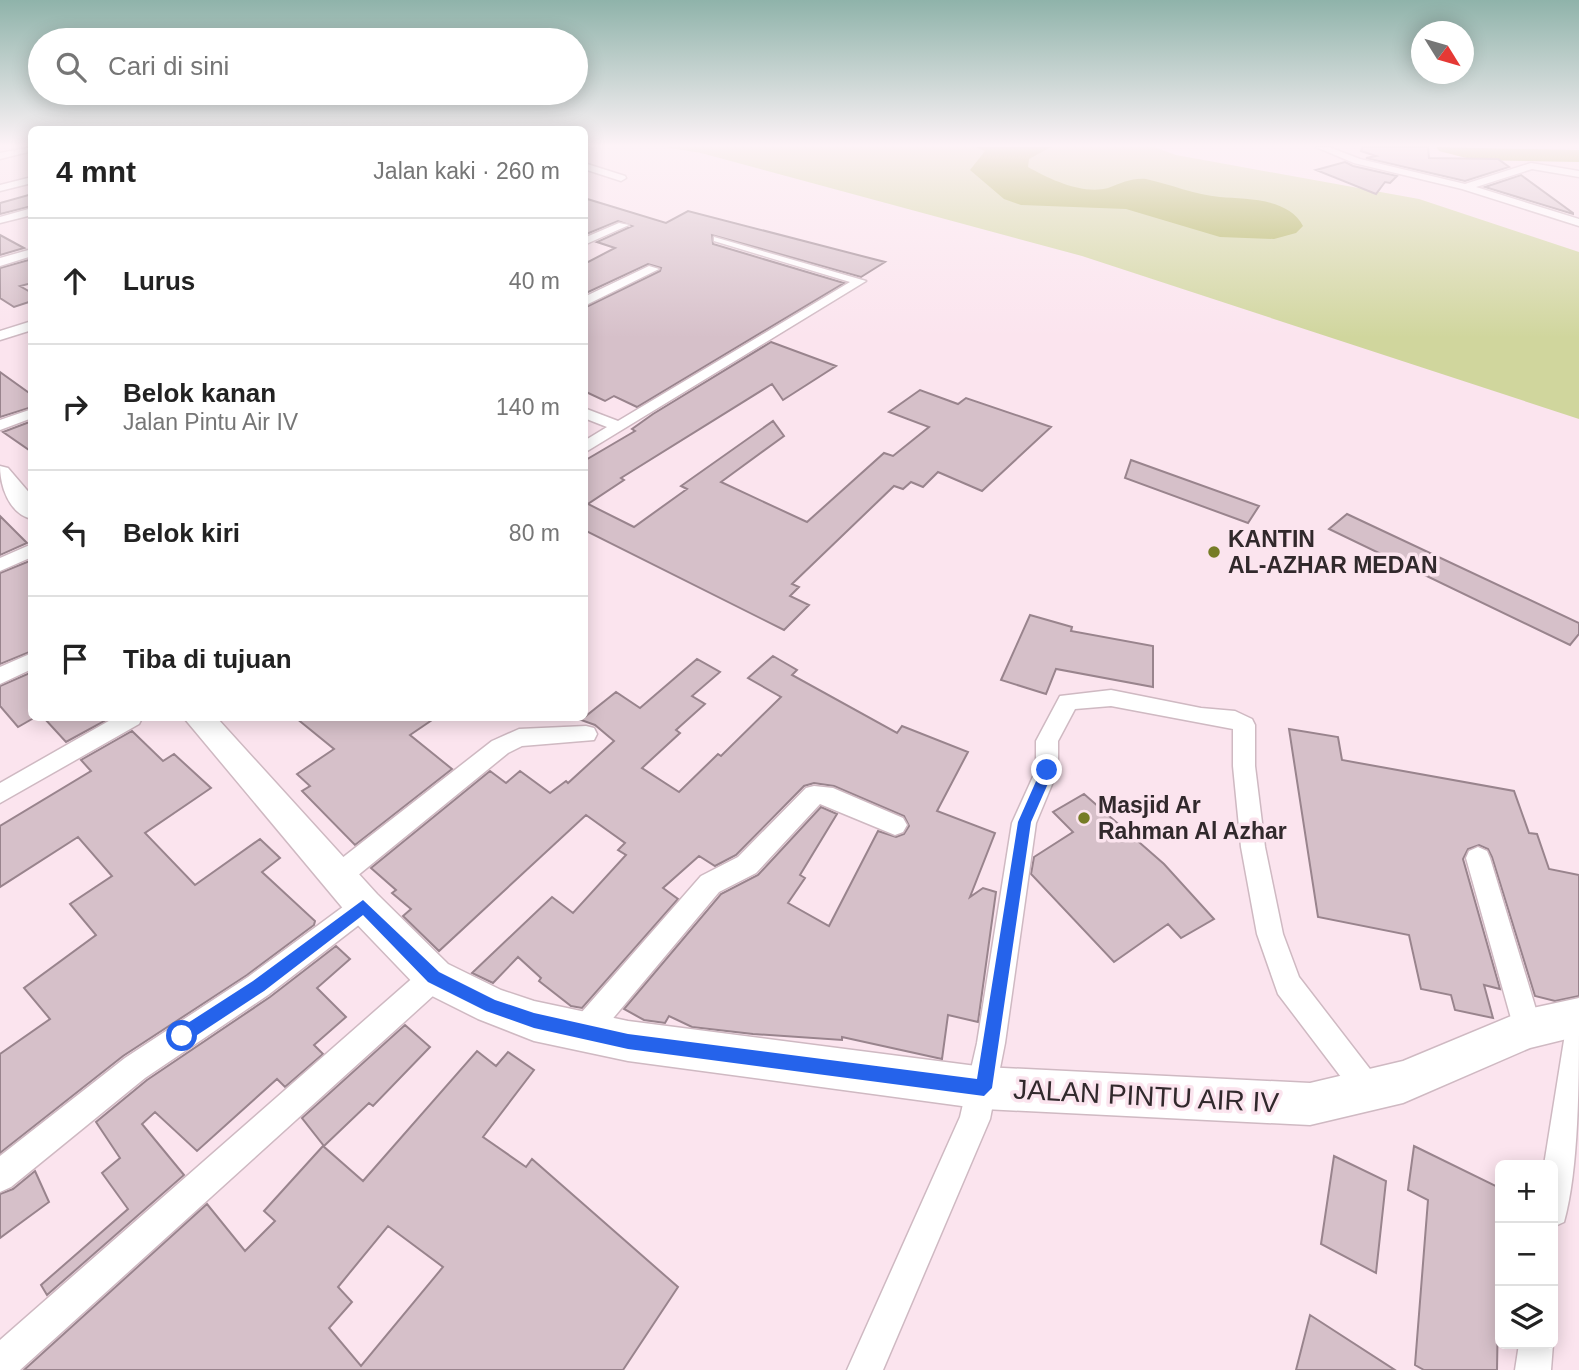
<!DOCTYPE html>
<html lang="id">
<head>
<meta charset="utf-8">
<style>
	body { margin:0; font-family:Arial,sans-serif; background:#f6f6f6; color:#222 }
	.controls { position:absolute; right:21px; bottom:21px; display:grid; overflow:hidden; border-radius:10px; box-shadow:0 4px 18px #0003 }
	.controls button { width:63px; height:63px; display:grid; place-items:center; padding:0; border:0; border-bottom:2px solid #e0e0e0; background:#fff; color:#222; font:35px sans-serif }
	.compass { position:absolute; left:1411px; top:21px; width:63px; height:63px; border-radius:50%; background:#fff; box-shadow:0 4px 18px #0003; rotate:127deg }
	.stop { position:absolute; width:21px; height:21px; margin:-16px; border:5px solid #2563eb; border-radius:50%; background:#fff }
	.stop.end { background:#2563eb; border-color:#fff; box-shadow:0 2px 7px #0008 }
	.list { margin:0; padding:0; list-style:none }
	h2 { display:flex; justify-content:space-between; align-items:center; height:91px; margin:0; padding:0 28px; font-size:30px }
	h2 small { font-size:23px; font-weight:400; color:#767676 }
	.list li { display:grid; grid-template-columns:46px 1fr auto; gap:21px; align-items:center; box-sizing:border-box; height:126px; padding:0 28px; border-top:2px solid #e0e0e0 }
	.list b { display:block; font-size:26px; white-space:nowrap }
	.list p { margin:0; font-size:23px; white-space:nowrap; color:#767676 }
	.list em { font-size:23px; font-style:normal; color:#767676 }
	.icon { flex:none; width:38px; height:38px; fill:none; stroke:currentColor; stroke-width:2; stroke-linecap:round; stroke-linejoin:round }
	.map { position:relative; flex:none; width:1579px; height:1370px; overflow:hidden }
	.search { position:absolute; background:#fff; box-shadow:0 4px 18px #0003; left:28px; top:28px; width:560px; height:77px; display:flex; align-items:center; gap:18px; box-sizing:border-box; padding:0 24px; border-radius:38px; color:#767676; font-size:26px }
	.panel { position:absolute; background:#fff; box-shadow:0 4px 18px #0003; left:28px; top:126px; width:560px; height:595px; border-radius:10px }
	.map>svg:first-child { display:block }
	.green { fill:#d0d69d }
	.water { fill:#a9b14e }
	.lines { fill:none; stroke-linecap:round; stroke-linejoin:round }
	.river { fill:#a9b14e; fill-rule:evenodd }
	.building { fill:#d6c0c9; stroke:#99848d; stroke-width:2; fill-rule:evenodd }
	.minor-casing { stroke:#cfb9c2; stroke-width:3 }
	.secondary-casing { stroke:#cfb9c2; stroke-width:3 }
	.minor { fill:#fff; fill-rule:evenodd }
	.secondary { fill:#fff; fill-rule:evenodd }
	.route { fill:#2563eb }
	.poi-dot { fill:#767c26; stroke:#fbe4ee; stroke-width:2.5 }
	.labels { text-anchor:middle; dominant-baseline:central; stroke-width:7; stroke-linejoin:round; paint-order:stroke }
	.poi-label { font-size:23px; font-weight:bold; fill:#31292c; stroke:#fbe4ee; text-anchor:start }
	.near-street-label { font-size:28px; fill:#31292c; stroke:#fbe4ee }
</style>
</head>
<body>
<div class="map">
<svg width="1579" height="1370" viewBox="0 0 1579 1370">
	<rect width="100%" height="100%" fill="#fbe4ee"/>
	<path class="green" d="M664 147H1154L1176 155 1419 199 1579 252V419L1082 256 701 153Z"/>
	<path class="water" d="M975 147H1051L1029 159 1028 167C1049 179 1083 195 1108 188 1122 183 1131 178 1146 179 1170 184 1195 195 1220 197 1246 199 1289 198 1303 226L1296 233 1274 239 1220 237 1126 209 1021 205 1004 199 970 170 985 151Z"/>
	<g class="lines">
		<path class="river" d="M1436 147 1579 150V162L1474 160 1439 151Z"/>
	</g>
	<path class="building" d="M1362 147H1428L1429 158 1498 159 1509 167 1465 181 1366 158 1376 156 1361 151Z
		M1345 162 1353 166 1397 176 1390 183 1385 182 1376 194 1316 170Z
		M1521 175 1573 213V214L1485 187Z
		M32 194V206L0 214V203Z
		M584 198 666 223 688 211 885 262 861 277 712 235 713 244 844 283 637 407 614 396 605 401 584 391V308L660 271 661 268 648 264 584 294V264L615 248 597 242 632 226 618 221 584 235Z
		M0 235 24 248 0 255Z
		M32 259V283L20 286 32 293V301L14 307 0 298V268Z
		M771 342 836 366 783 400 772 384 621 478 624 480 588 504 634 527 687 489 681 486 773 421 784 436 721 482 807 522 884 453 893 456 929 427 889 412 920 390 958 404 966 398 1051 427 982 491 938 472 923 487 911 482 903 489 894 486 792 584 799 587 790 596 809 605 784 630 584 530V461L635 431 632 429 653 414Z
		M0 372 32 395V407L0 417Z
		M32 421V452L3 432Z
		M1131 460 1259 506 1248 523 1125 478Z
		M1347 514 1579 623V634L1570 645 1329 529Z
		M0 516 27 543 0 555Z
		M32 560V651L0 664V573Z
		M1030 615 1072 627 1071 631 1153 646V687L1056 669 1046 694 1001 680Z
		M773 656 797 670 792 675 897 733 902 726 968 752 937 811 995 833 970 897 983 888 996 892 978 1022 948 1015 942 1059 842 1037V1040L753 1034 692 1027 669 1016 665 1023 644 1020 624 1009 721 894 758 875 821 807 837 814 800 875 805 878 788 903 829 926 878 831 896 837 904 834 909 826 904 816 834 786 814 783 804 786 736 855 715 866 699 856 663 888 678 899 582 1008 571 1006 539 981 541 978 518 957 493 983 472 973 552 897 573 913 626 855 618 850 625 843 586 815 439 951 403 916 411 909 392 893 396 890 371 868 490 771 506 783 520 771 550 793 566 781 568 783 614 741 595 725 581 720 616 692 640 708 697 659 720 672 692 696 705 704 676 730 680 733 642 768 679 792 718 754 721 756 781 697 748 678Z
		M32 672V719L18 727 0 706V686Z
		M44 718H110L66 742Z
		M296 718H435L410 735 452 769 355 845 302 791 310 786 297 774 334 749Z
		M1289 729 1338 737 1342 760 1514 791 1529 833 1537 834 1549 869 1579 875V996L1555 1001 1535 996 1492 857 1488 849 1479 845 1468 849 1463 859 1500 989 1484 985 1493 1018 1455 1010 1451 995 1421 989 1409 935 1318 917Z
		M132 731 163 761 174 754 211 788 145 833 195 885 260 839 280 858 262 872 315 921 314 925 247 975 123 1056 0 1153V1054L50 1019 24 988 96 935 70 904 112 876 78 837 0 887V826L91 771 81 760Z
		M1084 794 1164 864 1214 919 1181 938 1168 924 1114 962 1031 874 1034 857 1073 832 1053 812Z
		M336 946 350 959 317 988 346 1017 314 1045 323 1054 285 1087 277 1079 197 1151 155 1112 142 1124 184 1175 47 1295 41 1285 128 1209 102 1173 120 1158 96 1122 147 1080 270 997Z
		M405 1025 430 1047 373 1106 369 1103 324 1146 302 1118Z
		M477 1051 496 1066 508 1052 534 1070 483 1137 526 1167 532 1159 678 1287 623 1370H24L207 1204 245 1251 275 1221 264 1211 323 1146 363 1181ZM388 1226 443 1267 361 1366 329 1328 352 1302 338 1287Z
		M1414 1146 1500 1188 1497 1370H1424L1415 1365 1428 1200 1408 1190Z
		M1334 1156 1386 1181 1376 1273 1321 1244Z
		M35 1171 49 1202 0 1238V1194L13 1189Z
		M1310 1315 1395 1370H1296Z"/>
	<g class="lines">
		<g class="minor-casing">
			<path id="minor" d="M32 147V151L0 159V153Z
				M1316 147H1329L1360 159 1465 184 1531 163 1579 171V177L1532 169 1476 187 1579 219V226L1462 189 1354 163Z
				M584 163 625 176 626 178 621 181 584 169Z
				M32 177V183L0 191V185Z
				M32 208V215L0 223V217Z
				M619 223 629 225 584 245V238Z
				M714 237 866 281 584 453V441L607 427 584 418V408L618 421 850 282 714 241Z
				M32 249V256L0 266V258Z
				M649 266 659 269 584 306V297Z
				M32 321V330L0 340V331Z
				M32 409V418L0 430V420Z
				M32 544V557L0 571V558Z
				M32 653V669L0 684V667Z
				M1111 690 1201 708 1235 711 1252 719 1255 725V766L1265 847 1283 934 1299 977 1380 1082 1385 1092 1380 1102 1370 1107 1360 1102 1278 994 1257 934 1241 847 1233 766V729L1111 706 1075 709 1058 741V770L1036 823 1005 1043 990 1119 883 1370H847L960 1117 977 1043 1012 823 1036 770V741L1060 696Z
				M114 718H142L139 724 0 803V783Z
				M586 726 594 728 597 734 594 740 522 746 508 753 346 885 337 888 328 885 324 877 328 869 492 741 519 729Z
				M814 786 833 788 903 818 907 825 903 832 895 835 820 804 756 873 719 892 594 1041 584 1045 574 1041 570 1031 574 1021 701 876 738 857 806 788Z
				M1478 847 1487 851 1490 858 1542 1029 1538 1039 1528 1043 1518 1039 1514 1029 1466 858 1469 851Z
				M364 895 373 898 377 906 373 914 268 995 145 1078 11 1187 0 1192V1156L125 1058 248 977 355 898Z
				M434 964 444 968 448 977 444 986 20 1370H0V1340L424 968Z
				M1579 1020C1579 1079 1579 1169 1564 1222L1553 1227V1165H1544L1565 1034 1569 1024Z
				M1553 1342V1344L1551 1370H1515L1519 1344Z"/>
		</g>
		<g class="secondary-casing">
			<path id="secondary" d="M0 466 8 468 32 496V519C9 514 0 486 0 466Z
				M184 718H217L377 894 448 964 501 990 534 1001 628 1021 984 1067 1310 1083 1403 1061 1528 1009 1579 998V1036L1530 1048 1403 1103 1310 1125 984 1109 628 1061 534 1041 478 1019 420 990 351 918Z"/>
		</g>
		<use href="#minor" class="minor"/>
		<use href="#secondary" class="secondary"/>
	</g>
	<linearGradient id="sky" x2="0" y2="1"><stop stop-color="#8fb3aa"/><stop offset="0.43" stop-color="#fdf3f7"/><stop offset="1" stop-color="#fdf3f7" stop-opacity="0"/></linearGradient>
	<rect width="1579" height="338" fill="url(#sky)"/>
	<path class="route" d="M1047 765 1054 770 1031 822 992 1088 984 1096 628 1049 534 1028 486 1011 428 982 363 915 264 991 188 1041 182 1043 174 1036 177 1030 253 981 363 900 439 972 495 1000 534 1013 628 1034 977 1079 1018 822 1041 770Z"/>
	<g class="poi-dot">
		<circle cx="1214" cy="552" r="7"/>
		<circle cx="1084" cy="818" r="7"/>
	</g>
	<g class="labels">
		<g class="poi-label">
			<text x="1228" y="539">KANTIN<tspan x="1228" dy="26">AL-AZHAR MEDAN</tspan></text>
			<text x="1098" y="805">Masjid Ar<tspan x="1098" dy="26">Rahman Al Azhar</tspan></text>
		</g>
		<g class="near-street-label">
			<text transform="translate(1146 1096) rotate(3)">JALAN PINTU AIR IV</text>
		</g>
	</g>
</svg>
<div class="controls">
<button>+</button>
<button>−</button>
<button><svg class="icon" aria-label="layers" viewBox="0 0 24 24"><path d="M12 4l9 5-9 5-9-5zM3 14l9 5 9-5"/></svg></button>
</div>
<svg class="compass" viewBox="-18 -18 36 36"><path d="M0-13l5 13h-10z" fill="#e53935"/><path d="M0 13l5-13h-10z" fill="#767676"/></svg>
<div class="stop" style="left:182px;top:1036px"></div>
<div class="stop end" style="left:1047px;top:770px"></div>
<div class="search"><svg class="icon" aria-label="search" viewBox="0 0 24 24"><circle cx="10" cy="10" r="6"/><path d="M15 15l6 6"/></svg>Cari di sini</div>
<section class="panel">
<h2>4 mnt<small>Jalan kaki · 260 m</small></h2>
<ul class="list">
<li><svg class="icon" aria-label="ahead" viewBox="0 0 24 24"><path d="M12 20V5M6 11l6-6 6 6"/></svg><div><b>Lurus</b></div><em>40 m</em></li>
<li><svg class="icon" aria-label="right" viewBox="0 0 24 24"><path d="M7 20v-9h11M14 6l5 5-5 5"/></svg><div><b>Belok kanan</b><p>Jalan Pintu Air IV</p></div><em>140 m</em></li>
<li><svg class="icon" aria-label="left" viewBox="0 0 24 24"><path d="M17 20v-9H6M10 6l-5 5 5 5"/></svg><div><b>Belok kiri</b></div><em>80 m</em></li>
<li><svg class="icon" aria-label="arrive" viewBox="0 0 24 24"><path d="M6 21V4h12l-3 4 3 4H6"/></svg><div><b>Tiba di tujuan</b></div></li>
</ul>
</section>
</div>
</body>
</html>
